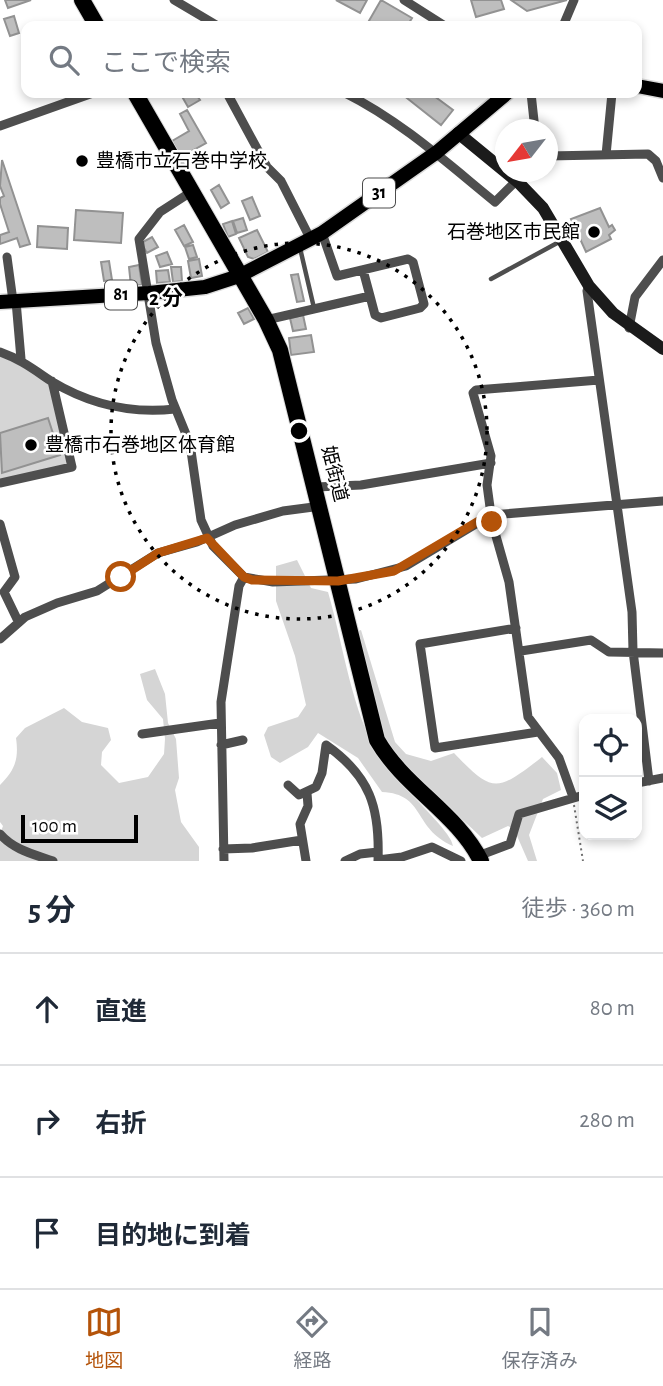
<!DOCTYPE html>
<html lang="ja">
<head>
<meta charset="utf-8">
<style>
	body { margin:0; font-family:"Alegreya Sans","Noto Sans JP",sans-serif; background:#f6f6f7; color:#1f2937 }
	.controls { position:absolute; right:21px; bottom:21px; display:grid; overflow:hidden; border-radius:14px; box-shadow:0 4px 10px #0003 }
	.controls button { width:63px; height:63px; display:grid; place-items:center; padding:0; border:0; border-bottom:2px solid #e0e1e3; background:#fff; color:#1f2937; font:35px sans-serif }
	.compass { position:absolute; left:495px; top:119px; width:63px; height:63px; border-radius:50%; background:#fff; box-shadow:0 4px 10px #0003; rotate:239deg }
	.scale { position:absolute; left:21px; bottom:18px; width:117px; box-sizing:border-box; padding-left:7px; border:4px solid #000; border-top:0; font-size:19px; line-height:24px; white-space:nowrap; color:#000; -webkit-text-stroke:5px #fff; paint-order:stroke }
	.stop { position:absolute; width:21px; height:21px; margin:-16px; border:5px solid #b45309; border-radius:50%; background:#fff }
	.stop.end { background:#b45309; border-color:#fff; box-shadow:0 2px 7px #0008 }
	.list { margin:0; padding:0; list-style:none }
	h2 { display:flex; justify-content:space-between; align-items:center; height:91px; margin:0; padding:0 28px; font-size:30px }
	h2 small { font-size:23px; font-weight:400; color:#747a83 }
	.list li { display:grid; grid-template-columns:46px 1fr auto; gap:21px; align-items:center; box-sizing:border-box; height:112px; padding:0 28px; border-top:2px solid #e0e1e3 }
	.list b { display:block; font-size:26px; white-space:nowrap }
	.list em { font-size:23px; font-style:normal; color:#747a83 }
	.icon { flex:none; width:38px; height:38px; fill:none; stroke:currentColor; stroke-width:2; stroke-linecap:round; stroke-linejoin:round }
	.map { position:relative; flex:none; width:663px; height:861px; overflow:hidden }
	.search { position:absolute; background:#fff; box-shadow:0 4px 10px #0003; left:21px; right:21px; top:21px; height:77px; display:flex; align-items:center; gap:18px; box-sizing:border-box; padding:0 24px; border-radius:14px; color:#747a83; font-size:26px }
	.sheet { height:427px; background:#fff }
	nav { display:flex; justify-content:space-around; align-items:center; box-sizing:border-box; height:98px; border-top:2px solid #e0e1e3; background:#fff; font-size:19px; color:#747a83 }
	nav a { display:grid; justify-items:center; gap:4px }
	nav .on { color:#b45309 }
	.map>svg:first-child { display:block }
	.green { fill:#d5d5d5 }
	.building { fill:#bebebe; stroke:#929292; stroke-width:2 }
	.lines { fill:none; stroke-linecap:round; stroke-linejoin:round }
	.primary-casing { stroke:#dbdbdb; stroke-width:17 }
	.highway-casing { stroke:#dbdbdb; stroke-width:18 }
	.path { stroke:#707070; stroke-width:2; stroke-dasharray:2 3.5; stroke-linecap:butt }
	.lane { stroke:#4e4e4e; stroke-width:4.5 }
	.street { stroke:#4e4e4e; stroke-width:9 }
	.secondary { stroke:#1b1b1b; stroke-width:12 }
	.primary { stroke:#000; stroke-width:14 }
	.highway { stroke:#000; stroke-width:16 }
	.route { stroke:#b45309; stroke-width:9 }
	.ring { fill:none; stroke:#000; stroke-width:3.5; stroke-dasharray:3.5 7 }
	.poi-dot { fill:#000; stroke:#fff; stroke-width:2.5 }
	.labels { text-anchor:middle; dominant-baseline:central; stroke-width:5; stroke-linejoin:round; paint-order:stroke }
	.shield { fill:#fff; stroke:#4c4c4c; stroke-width:2 }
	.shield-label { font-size:18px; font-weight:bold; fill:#000 }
	.poi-label { font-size:19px; fill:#000; stroke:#fff; text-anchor:start }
	.street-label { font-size:19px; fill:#000; stroke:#fff }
	.centre { fill:#000; stroke:#fff; stroke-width:3.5 }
	.ring-label { font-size:21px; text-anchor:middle; font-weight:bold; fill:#000; stroke:#fff; stroke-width:5; stroke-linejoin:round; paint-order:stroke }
</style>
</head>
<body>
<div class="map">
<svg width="663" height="861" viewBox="0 0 663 861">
	<rect width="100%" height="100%" fill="#fff"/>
	<path class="green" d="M0 354 49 381 68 465 0 479Z
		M297 560 311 588 328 592C344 647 351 711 381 760 394 781 452 830 453 846 412 828 426 794 382 792L358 758 318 733 308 747 280 763 271 757 264 735 268 727 298 717 306 705 295 656 276 601V566Z
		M361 630 395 742 406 754 431 761 454 753C493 794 497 792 542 757L557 773 561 790 543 799 529 835 537 861H528L514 829 508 826 482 838C449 805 405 778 384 736 370 708 365 662 358 631Z
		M155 669 165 694 168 723 176 739 179 778 175 790 181 822 199 847V861H0V834L3 826 0 822V785C15 770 19 759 16 738L25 728 64 708 82 722 108 728 111 740 102 752 101 765 119 783 148 777 164 754 165 739 163 719 147 700 140 674Z"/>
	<path class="building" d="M5 0H31L8 8Z
		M336 0H367L360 13Z
		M381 0 412 18 407 26H366Z
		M471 0H501L504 9 476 17Z
		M511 0H567L527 11Z
		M14 16 19 33 10 36 4 19Z
		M180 93H195L200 100 188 107Z
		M405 93H430L453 110 441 125 403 95Z
		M187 110 206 143 181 157 172 141 189 131 180 114Z
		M2 160 30 244 20 247 17 238 0 244V235L9 232 0 204V198L4 196 0 186Z
		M219 185 229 203 221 208 211 190Z
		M252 197 260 216 250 220 242 201Z
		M600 208 609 227 612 225 615 230 609 235 611 239 586 252 571 219Z
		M76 210 123 213 121 243 74 240Z
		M243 218 247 230 237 233 233 221Z
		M232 221 236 234 228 237 223 224Z
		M184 225 193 242 184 246 175 230Z
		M38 226 68 228 67 249 37 247Z
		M257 230 268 252 254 259 248 257 239 238Z
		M152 237 158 247 147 253 141 243Z
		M193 245 197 257 189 259 185 247Z
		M167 252 172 264 160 267 156 256Z
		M199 259 202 276 191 278 188 261Z
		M109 261 112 280 104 281 101 262Z
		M139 265 142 285 131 286 129 267Z
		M171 267H181L182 281 173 282Z
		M168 270 170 282 157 283 156 271Z
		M298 274 304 301 297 302 291 275Z
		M248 308 254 319 244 324 238 313Z
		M303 315 306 329 293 331 290 318Z
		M311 335 314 352 291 355 289 338Z
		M48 418 60 455 2 473 0 433Z"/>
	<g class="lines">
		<g class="primary-casing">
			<path id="primary" d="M637 86 663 91
				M0 302 149 293 205 287 239 276 322 233 437 152 507 93"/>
		</g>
		<g class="highway-casing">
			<path id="highway" d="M82 0 97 26
				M135 93 266 320 280 350 377 740C404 787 457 813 481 861"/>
		</g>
		<path class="path" d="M574 805 583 861"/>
		<path class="lane" d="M300 248 314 308
			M491 279 559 242"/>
		<path class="street" d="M174 0 218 26
			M404 0 445 26
			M563 26 574 0
			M227 93 267 167 281 181 311 240
			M345 93C401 121 447 163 495 202L516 181
			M531 93 535 130
			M0 126 93 93
			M606 155 612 93
			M548 156 648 154 656 161 663 178
			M519 183 527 172
			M191 192 160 212 139 239 156 343 172 400 190 444 201 520 213 546 244 577 273 582 356 579 406 566 491 515 663 501
			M322 233 337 276 408 259 413 262 424 304 420 308 381 318 375 315 370 296
			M7 257 13 301
			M589 286 587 291 632 612 633 651 649 781
			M16 301 21 359
			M266 320 370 296 363 270
			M629 328 635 297 663 260
			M0 352C20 359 33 369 51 381 89 404 131 414 175 409
			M0 483 72 467 52 381
			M316 487 361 485 491 463
			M0 524 15 577 4 592 18 621
			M516 628 420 644 435 748 538 732
			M0 639 25 617 57 603 97 591 158 553 197 542 235 525 283 511 321 506
			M521 651 591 640 609 652 663 653
			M142 734 220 723
			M221 745 243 740
			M637 783 663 778
			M288 785 299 795 316 787 322 773 326 745C370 776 380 807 378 861
			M573 797 559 758 528 717 509 582 492 522 487 485 491 456 473 393 476 390 599 380
			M0 834C14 850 33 854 53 861
			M223 849 252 848 302 840
			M478 856 510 844 519 814 584 795
			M378 860 402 857 432 847 461 861
			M224 861 221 702 239 586 244 577
			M306 861 300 824 308 806 307 793
			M345 861 360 854 378 852"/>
		<path class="secondary" d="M458 133 519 183 543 208 589 286 613 313 663 349"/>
		<use href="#primary" class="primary"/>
		<use href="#highway" class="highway"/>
	</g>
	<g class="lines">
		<path class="route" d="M121 577 158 553 207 538 244 577 252 580 338 581 394 571 487 516 491 515 492 522"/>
	</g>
	<circle class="ring" cx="299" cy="431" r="188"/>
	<g class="poi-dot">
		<circle cx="82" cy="161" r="7"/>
		<circle cx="594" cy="232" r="7"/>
		<circle cx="31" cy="445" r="7"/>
	</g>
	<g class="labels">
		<g class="shield">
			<rect x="363" y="178.5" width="32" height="29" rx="5"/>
			<rect x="105" y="280.5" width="32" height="29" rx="5"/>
		</g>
		<g class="shield-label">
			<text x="379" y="193">31</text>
			<text x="121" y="295">81</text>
		</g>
		<g class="poi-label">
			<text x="96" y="161">豊橋市立石巻中学校</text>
			<text x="580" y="232" text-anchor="end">石巻地区市民館</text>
			<text x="45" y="445">豊橋市石巻地区体育館</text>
		</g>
		<g class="street-label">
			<text transform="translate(334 474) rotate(76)">姫街道</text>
		</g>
	</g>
	<circle cx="299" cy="431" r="10" class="centre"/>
	<g class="ring-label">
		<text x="166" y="305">2 分</text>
	</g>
</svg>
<div class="controls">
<button><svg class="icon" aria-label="locate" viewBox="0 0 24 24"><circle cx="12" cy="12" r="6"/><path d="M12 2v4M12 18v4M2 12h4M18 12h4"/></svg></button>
<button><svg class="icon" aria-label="layers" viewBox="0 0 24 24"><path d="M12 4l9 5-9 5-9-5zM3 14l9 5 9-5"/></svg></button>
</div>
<svg class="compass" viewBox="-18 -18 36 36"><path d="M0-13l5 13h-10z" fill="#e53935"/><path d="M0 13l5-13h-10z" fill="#747a83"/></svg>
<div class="scale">100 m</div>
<div class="stop" style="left:121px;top:577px"></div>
<div class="stop end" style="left:492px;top:522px"></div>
<div class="search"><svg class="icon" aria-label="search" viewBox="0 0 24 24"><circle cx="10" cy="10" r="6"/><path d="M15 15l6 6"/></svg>ここで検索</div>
</div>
<section class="sheet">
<h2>5 分<small>徒歩 · 360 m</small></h2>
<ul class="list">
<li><svg class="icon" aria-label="ahead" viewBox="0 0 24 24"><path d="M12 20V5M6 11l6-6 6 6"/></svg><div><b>直進</b></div><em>80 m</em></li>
<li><svg class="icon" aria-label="right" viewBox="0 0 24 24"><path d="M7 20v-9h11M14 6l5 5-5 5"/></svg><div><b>右折</b></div><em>280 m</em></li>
<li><svg class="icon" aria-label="arrive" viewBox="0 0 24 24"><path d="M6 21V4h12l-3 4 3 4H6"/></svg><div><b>目的地に到着</b></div></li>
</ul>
</section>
<nav>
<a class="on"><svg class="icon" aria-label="map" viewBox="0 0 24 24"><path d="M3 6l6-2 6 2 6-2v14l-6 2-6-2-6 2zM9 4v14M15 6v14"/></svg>地図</a>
<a><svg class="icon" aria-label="directions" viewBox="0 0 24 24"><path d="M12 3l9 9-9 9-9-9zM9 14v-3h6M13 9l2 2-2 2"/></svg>経路</a>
<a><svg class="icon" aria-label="saved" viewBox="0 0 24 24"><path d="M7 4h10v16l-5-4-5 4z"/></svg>保存済み</a>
</nav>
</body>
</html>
